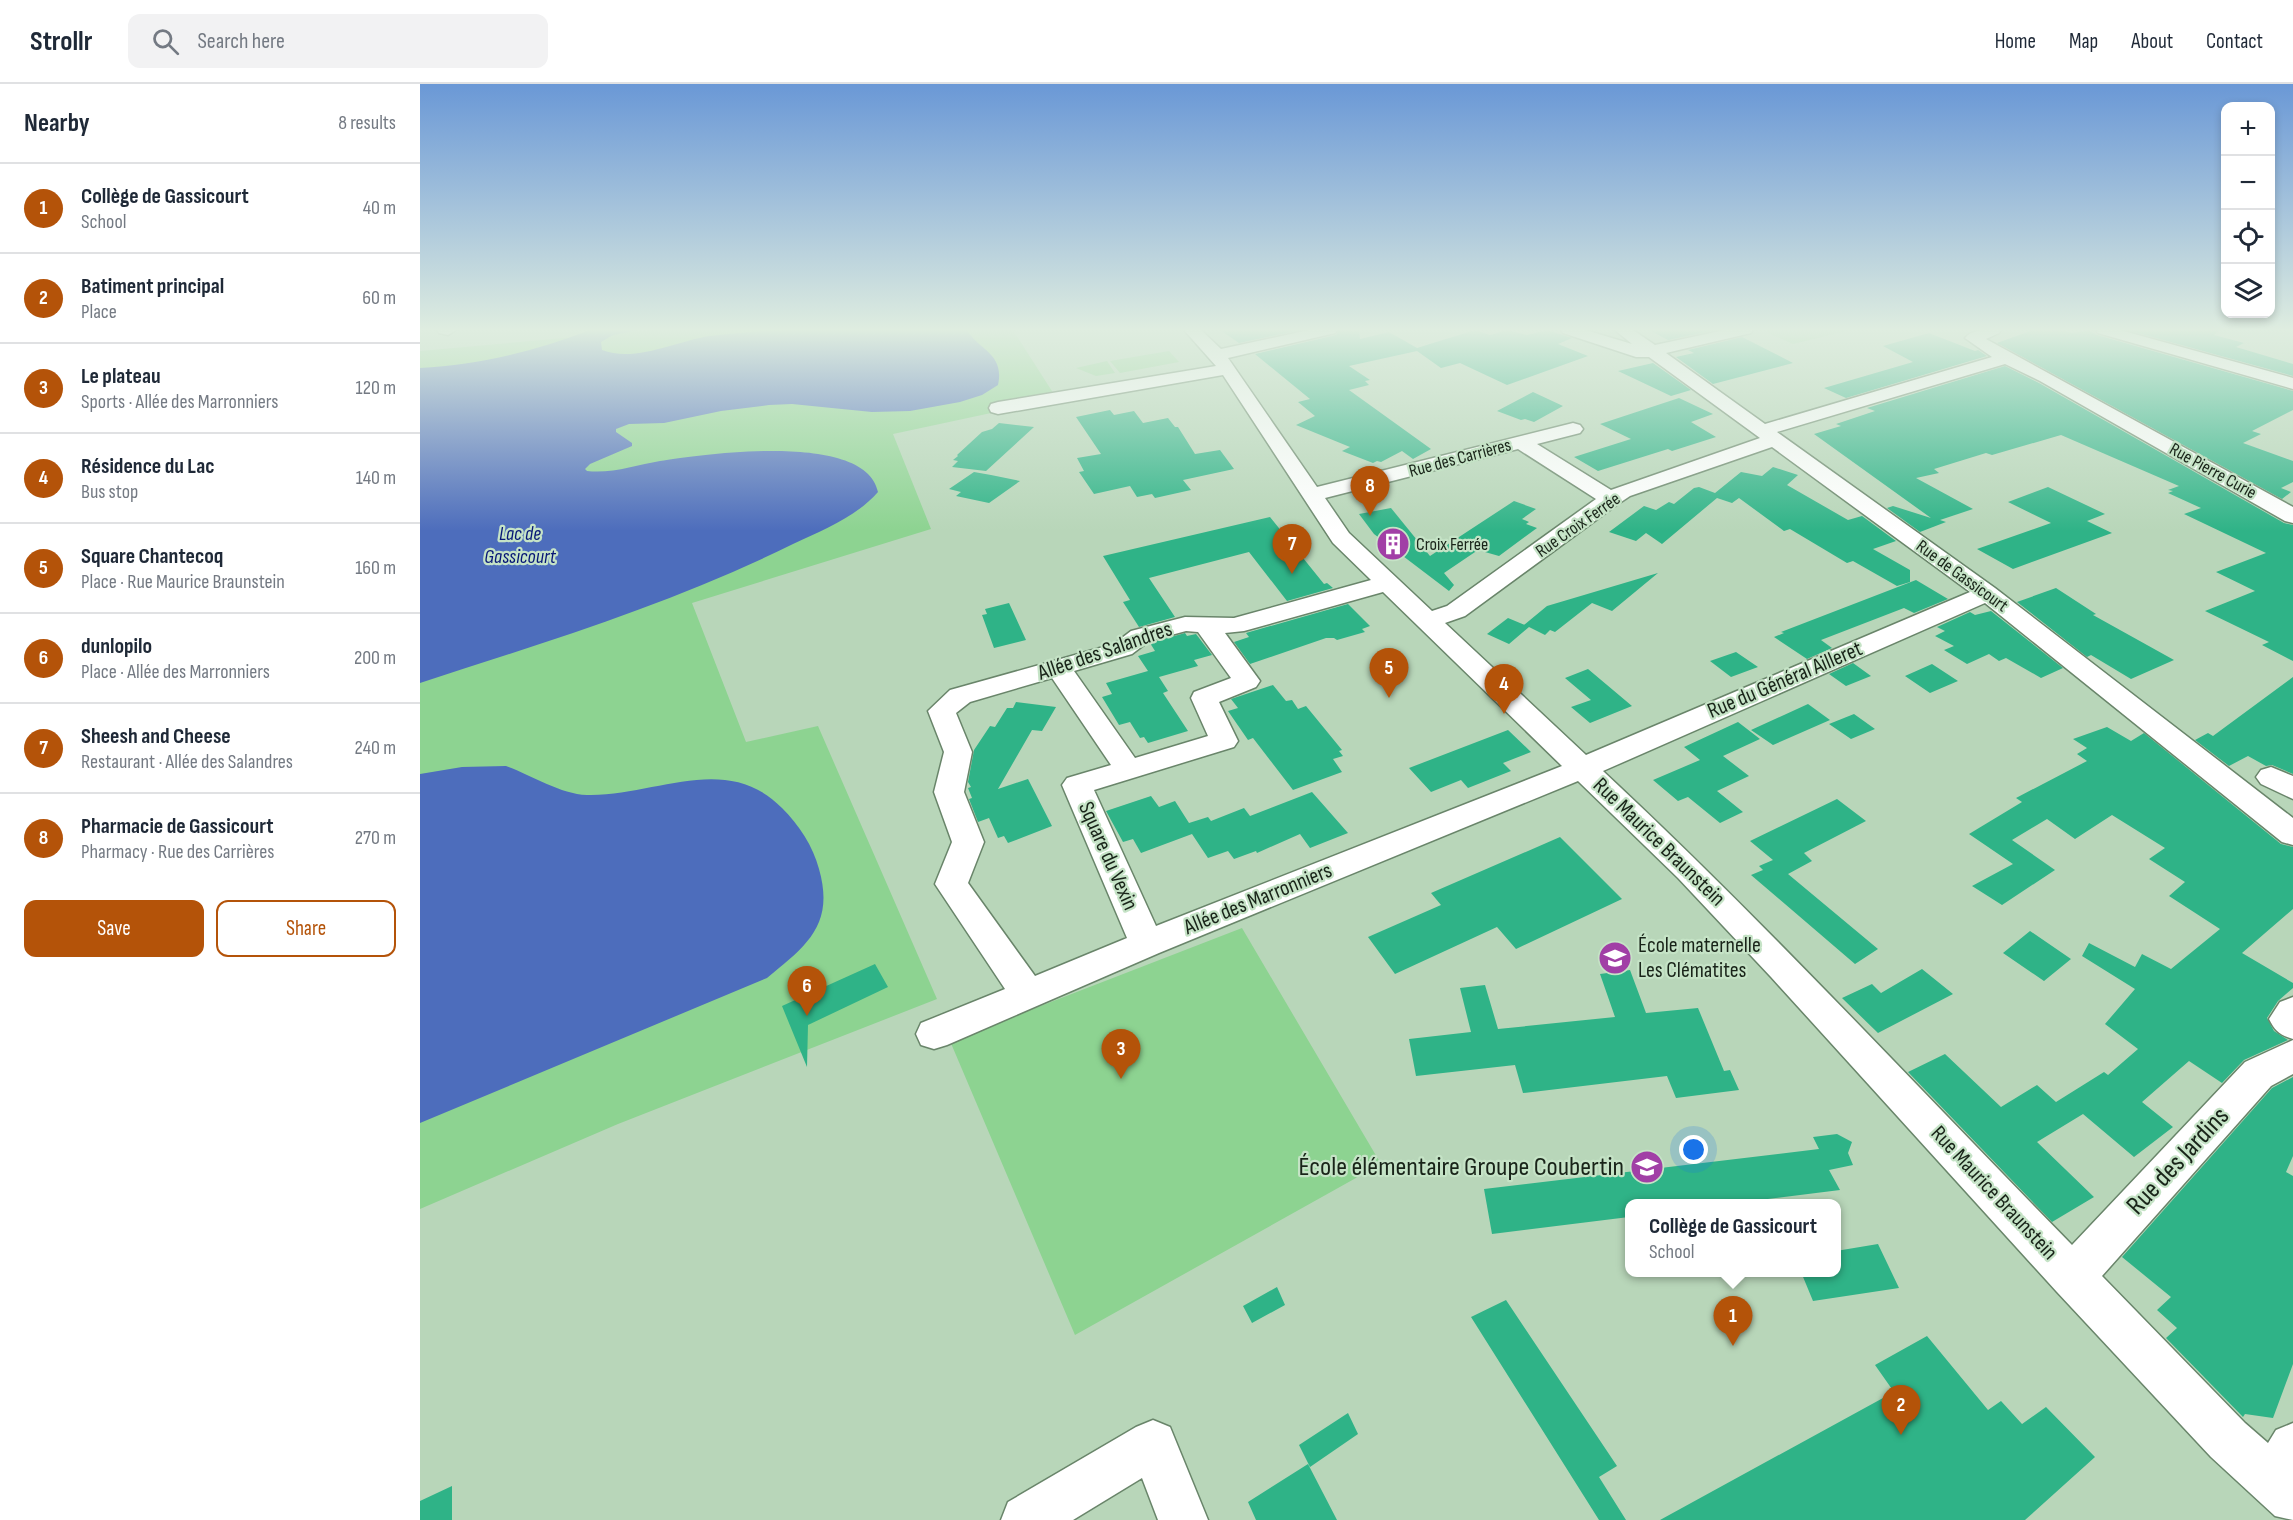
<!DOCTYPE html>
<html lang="en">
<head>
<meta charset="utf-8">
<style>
	body { margin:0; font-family:"Sofia Sans Condensed",sans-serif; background:#f2f2f3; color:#1f2937 }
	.controls { position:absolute; right:18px; top:18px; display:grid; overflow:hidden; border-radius:12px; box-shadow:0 3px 9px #0003 }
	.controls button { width:54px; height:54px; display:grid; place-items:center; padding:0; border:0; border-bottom:2px solid #e0e1e3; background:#fff; color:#1f2937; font:30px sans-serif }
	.you { position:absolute; left:1274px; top:1066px; width:21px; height:21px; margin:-15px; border:4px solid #fff; border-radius:50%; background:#1a73e8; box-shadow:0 0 0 9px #1a73e833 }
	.badge { display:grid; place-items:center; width:39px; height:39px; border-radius:50%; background:#b45309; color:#fff; font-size:20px; font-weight:700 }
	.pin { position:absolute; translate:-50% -50px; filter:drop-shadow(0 2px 3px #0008) }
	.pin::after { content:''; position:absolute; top:32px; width:21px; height:18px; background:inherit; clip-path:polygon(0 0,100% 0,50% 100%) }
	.popup { position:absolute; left:1205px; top:1115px; width:216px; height:78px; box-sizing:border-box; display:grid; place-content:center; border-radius:12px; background:#fff; filter:drop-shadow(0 2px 4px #0005); font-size:20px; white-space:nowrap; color:#747a83 }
	.popup b { font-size:22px; color:#1f2937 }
	.popup::after { content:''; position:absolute; left:50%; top:100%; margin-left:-12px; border:12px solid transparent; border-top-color:#fff }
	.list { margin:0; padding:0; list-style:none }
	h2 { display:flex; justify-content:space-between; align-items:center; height:78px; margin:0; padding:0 24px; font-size:26px }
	h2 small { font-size:20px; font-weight:400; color:#747a83 }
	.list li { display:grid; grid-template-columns:39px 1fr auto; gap:18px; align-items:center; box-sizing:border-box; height:90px; padding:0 24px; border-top:2px solid #e0e1e3 }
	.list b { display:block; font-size:22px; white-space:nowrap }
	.list p { margin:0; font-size:20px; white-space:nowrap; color:#747a83 }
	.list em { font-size:20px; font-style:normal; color:#747a83 }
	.actions { display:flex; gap:12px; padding:18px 24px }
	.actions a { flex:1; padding:14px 0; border:2px solid #b45309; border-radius:12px; text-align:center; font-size:21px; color:#b45309 }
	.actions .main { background:#b45309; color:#fff }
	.icon { flex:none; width:33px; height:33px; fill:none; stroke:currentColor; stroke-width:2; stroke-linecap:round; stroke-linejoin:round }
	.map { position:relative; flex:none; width:1873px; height:1436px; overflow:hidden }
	header { display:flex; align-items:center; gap:36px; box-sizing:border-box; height:84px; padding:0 30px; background:#fff; border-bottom:2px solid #e0e1e3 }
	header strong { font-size:28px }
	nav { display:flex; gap:33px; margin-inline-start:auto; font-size:21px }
	.search { width:420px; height:54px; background:#f2f2f3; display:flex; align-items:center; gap:15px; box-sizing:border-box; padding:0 21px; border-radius:12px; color:#747a83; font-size:22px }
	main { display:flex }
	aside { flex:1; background:#fff }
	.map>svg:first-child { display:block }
	.green { fill:#8dd391 }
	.water { fill:#4d6dbc }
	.building { fill:#2fb387 }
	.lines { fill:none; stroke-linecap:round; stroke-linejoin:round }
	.minor-casing { stroke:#69856a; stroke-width:3 }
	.minor { fill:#fff; fill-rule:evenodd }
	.labels { text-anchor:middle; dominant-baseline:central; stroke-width:4.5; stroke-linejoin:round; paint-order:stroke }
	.far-street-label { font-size:18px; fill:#192419; stroke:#c5e3c6 }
	.far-poi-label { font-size:18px; fill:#192419; stroke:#c5e3c6; text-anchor:start }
	.far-water-label { font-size:20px; font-style:italic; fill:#061676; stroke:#c5e3c6 }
	.street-label { font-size:22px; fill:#192419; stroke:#c5e3c6 }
	.poi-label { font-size:22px; fill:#192419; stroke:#c5e3c6; text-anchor:start }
	.near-street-label { font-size:27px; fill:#192419; stroke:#c5e3c6 }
	.near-poi-label { font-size:27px; fill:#192419; stroke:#c5e3c6; text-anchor:end }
</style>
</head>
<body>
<header>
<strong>Strollr</strong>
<div class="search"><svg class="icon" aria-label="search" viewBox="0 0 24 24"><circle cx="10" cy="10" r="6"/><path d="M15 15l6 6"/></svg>Search here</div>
<nav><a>Home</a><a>Map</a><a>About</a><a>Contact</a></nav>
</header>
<main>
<aside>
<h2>Nearby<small>8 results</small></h2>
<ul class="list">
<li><span class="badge">1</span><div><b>Collège de Gassicourt</b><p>School</p></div><em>40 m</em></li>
<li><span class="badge">2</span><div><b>Batiment principal</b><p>Place</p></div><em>60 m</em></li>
<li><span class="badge">3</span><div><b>Le plateau</b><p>Sports · Allée des Marronniers</p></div><em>120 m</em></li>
<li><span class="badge">4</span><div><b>Résidence du Lac</b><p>Bus stop</p></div><em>140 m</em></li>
<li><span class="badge">5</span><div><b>Square Chantecoq</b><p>Place · Rue Maurice Braunstein</p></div><em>160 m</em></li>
<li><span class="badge">6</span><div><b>dunlopilo</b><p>Place · Allée des Marronniers</p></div><em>200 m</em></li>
<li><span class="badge">7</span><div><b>Sheesh and Cheese</b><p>Restaurant · Allée des Salandres</p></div><em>240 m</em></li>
<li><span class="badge">8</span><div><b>Pharmacie de Gassicourt</b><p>Pharmacy · Rue des Carrières</p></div><em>270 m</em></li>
</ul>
<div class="actions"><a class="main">Save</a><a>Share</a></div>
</aside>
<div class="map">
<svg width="1873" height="1436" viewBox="0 0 1873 1436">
	<rect width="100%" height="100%" fill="#b8d6b9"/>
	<path class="green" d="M233 246H593L637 315 473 350 511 445 272 519 326 658 398 642 517 915 198 1040 0 1125V267Z
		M1351 246H1431L1373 260 1344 247Z
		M749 267 759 278 700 289 690 277Z
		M687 277 695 289 676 292 656 284Z
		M822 844 961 1080 655 1251 530 957Z"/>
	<path class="water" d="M170 246H218L193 251 181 258 182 266C215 279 256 257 290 252 375 242 461 246 547 246 558 266 585 269 578 301L562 311 540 318 490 327 452 328 372 320 349 321 301 327 244 339 209 340 196 345V348L212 359V362L170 380 165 385 167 387C191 390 217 381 240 377 284 370 446 347 458 408 436 433 403 446 373 460 254 519 126 558 0 599V284C59 281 115 267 170 246Z
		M86 682C111 691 140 710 167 711 234 713 306 667 362 724 379 741 393 762 399 785 415 841 386 862 347 894L0 1039V690L42 683Z"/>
	<path class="building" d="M800 246H880L819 259Z
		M919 246H939L940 255 969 248 997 264 1055 246 1070 251 1087 246 1107 251 1127 246 1152 254 1138 260 1168 272 1087 301 1040 279 1021 284 997 267 929 282 950 296 945 297 949 301 929 306 1011 365 993 375 982 367 961 378 957 377 953 379 922 367 930 363 876 341 895 332 878 318 890 315 835 270 916 251Z
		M1229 246H1296L1248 256Z
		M1613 246H1641L1652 249 1669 246 1677 251 1873 307V326L1832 347 1841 350 1823 359 1873 377V398L1861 404 1871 408 1862 415 1577 259Z
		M1707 246H1800L1794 251 1824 259 1816 263 1873 280V292Z
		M1509 249 1555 267 1558 266 1567 272 1426 314 1404 304 1493 278 1463 262Z
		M1322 253 1373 279 1293 300 1256 273 1274 269 1268 266Z
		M1233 279 1271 306 1251 312 1198 287Z
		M1585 282 1619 299 1864 439 1873 441V577L1842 561 1849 558 1785 527 1835 507 1796 488 1846 469 1764 430 1781 424 1748 409 1753 407 1748 406 1759 402 1641 351 1572 371 1566 369 1514 385 1519 389 1496 394 1553 425 1520 436 1526 438 1500 448 1467 424 1473 422 1511 434 1394 350 1421 342 1416 340 1455 327 1447 324Z
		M1113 308 1143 322 1114 338 1105 335 1101 336 1077 327Z
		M1259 314 1293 330 1271 338 1296 353 1252 367 1248 365 1178 387 1154 373 1211 355 1180 340Z
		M690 326 694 331 714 327 723 339 748 334 755 343H758L775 370 800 366 814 385 763 396 771 406 735 414 732 410 717 413 710 402 674 410 659 388 664 387 657 374 681 370 656 333Z
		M579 339 614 343 566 387 532 383 538 377 533 376 538 372 537 371 562 348 572 345Z
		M1353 383 1378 391 1367 401 1428 436 1442 432 1476 457 1453 465 1490 486V498L1477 502 1433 477 1427 479 1370 445 1364 447 1319 414 1312 419 1297 414 1242 460 1226 449 1216 457 1189 448 1224 422 1236 426 1249 418 1254 420 1274 404 1279 403 1295 409 1321 388 1342 392Z
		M554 388 571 391 600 397 569 419 536 412 541 408 529 405Z
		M1628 403 1685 430 1667 437 1692 449 1593 485 1557 465 1631 439 1588 418Z
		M1094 417 1116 425 1102 435 1109 438 1106 440 1117 444 1079 472 1058 466 1024 489 1034 501 1029 507 954 450 939 430 971 424 1010 472Z
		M850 433 904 500 907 499 913 504 867 517 829 468 729 494 755 533 719 543 703 518 710 516 683 472Z
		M1238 489 1192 527 1172 519 1135 548 1130 546 1125 551 1109 543 1089 560 1067 550 1088 534 1107 542 1104 541 1127 522Z
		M1496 496 1528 515 1494 529 1484 524 1401 556 1412 564 1387 575 1354 553 1364 549 1361 548Z
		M1636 504 1676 530 1673 531 1754 576 1711 595 1671 571 1667 573 1597 518Z
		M589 519 606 556 574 564 562 531 567 530 565 525Z
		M928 520 950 542 942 545 945 548 917 556 914 554H906L830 580 814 558 829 553 826 549Z
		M1571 527 1643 584 1621 594 1586 574 1579 577 1569 570 1547 580 1524 566 1534 562 1515 552 1525 547 1517 543 1550 528 1555 531Z
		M765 549 767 552 776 550 792 571 774 576 778 582 739 593 748 607 743 609 768 647 728 659 724 653 720 654 710 638 699 641 682 613 692 610 686 599 728 587 718 572 735 567 730 559Z
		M1316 568 1338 583 1311 593 1290 577Z
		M1433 579 1451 592 1426 602 1409 590Z
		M1512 580 1538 597 1510 609 1485 592Z
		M1168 585 1212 622 1170 639 1151 623 1171 616 1145 594Z
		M1873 593V690L1852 681 1846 682 1828 672 1809 682 1775 656 1788 649 1793 652Z
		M853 601 866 617 872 616 878 625 886 622 922 666 919 667 923 672 913 675 922 688 873 706 833 654 828 656 808 627 818 624 811 615Z
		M596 618 636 623 622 647 612 646 578 705 608 695 632 742 588 759 584 752 578 754 569 734 558 738 549 715 552 714 548 704 551 703 548 698 554 666 570 642 575 643 587 624H593Z
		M1388 620 1410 636 1353 661 1331 646Z
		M1434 630 1455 645 1431 655 1409 640Z
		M1318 638 1340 655 1303 672 1329 692 1297 707 1323 728 1300 739 1268 713 1258 717 1233 696 1280 676 1264 663Z
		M1687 643 1711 657 1724 649 1861 760 1873 763V825L1822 869 1873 899V904L1858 917 1847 934 1854 947 1868 956 1824 976 1802 999 1769 977 1722 1018 1753 1043 1714 1073 1663 1030 1617 1058 1674 1113 1632 1138 1488 988 1525 970 1581 1023 1617 1001 1636 1018 1684 988 1688 991 1718 965 1685 940 1715 905 1662 872 1669 859 1715 883 1722 870 1751 885 1800 845 1749 812 1765 798 1729 775 1745 764 1692 731 1655 755 1627 735 1592 756 1635 786 1582 821 1552 802 1593 780 1549 750 1602 718 1596 714 1667 677 1657 670 1667 664 1653 655Z
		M1088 646 1111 668 1083 679 1091 687 1048 704 1041 696 1011 708 989 684Z
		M892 708 928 749 890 764 880 750 837 769 836 767 814 775 808 767 788 774 772 750 721 769 713 755 703 758 686 727 731 712 739 723 755 717 769 739 788 733 791 737 824 724 830 732Z
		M1417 715 1446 737 1384 769 1392 777 1368 790 1458 865 1435 880 1331 791 1343 786 1339 782 1353 776 1330 757Z
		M1140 753 1202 815 1096 865 1077 843 975 890 948 853 1021 821 1011 809Z
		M1610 847 1651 875 1624 897 1583 869Z
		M455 880 468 903 388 941 387 983 362 922Z
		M1502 885 1533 910 1458 949 1422 914 1452 900 1461 909Z
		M1210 886 1226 929 1278 924 1304 987 1310 986 1319 1006 1256 1014 1247 992 1103 1009 1095 981 996 992 989 955 1051 948 1040 904 1065 901 1078 945 1195 933 1180 890Z
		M1873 993V1072L1866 1088 1873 1092V1280L1853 1334 1825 1330 1823 1333 1746 1254 1757 1244 1737 1226 1751 1213 1702 1173 1852 1004Z
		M1417 1050 1432 1058 1428 1069 1433 1081 1409 1086 1420 1106 1315 1119H1209V1133L1072 1150 1064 1105 1399 1065 1393 1053Z
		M1458 1160 1479 1204 1393 1217 1381 1188H1416V1167Z
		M857 1203 865 1221 832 1239 823 1222Z
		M1086 1216 1197 1382 1179 1393 1206 1436H1179L1051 1233Z
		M1507 1252 1568 1326 1581 1317 1602 1340 1626 1323 1675 1373 1605 1436H1240L1474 1308 1455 1281Z
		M928 1329 938 1350 890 1383 879 1361Z
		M888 1380 917 1436H836L828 1418Z
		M32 1402V1436H0V1417Z"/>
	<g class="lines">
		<g class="minor-casing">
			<path id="minor" d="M17 246H36L28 251 19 249Z
				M764 246H781L801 265 889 246H917L915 249 808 274 897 403 1153 339 1160 341 1163 345 1160 349 1117 360 1191 406 1340 354 1229 273H1216L1143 249 1141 246H1165L1212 260 1195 246H1213L1235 261 1305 246H1333L1331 249 1246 269 1345 340 1572 273 1545 254C1554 244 1568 246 1581 246L1579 249 1566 255 1873 423V439L1865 437 1620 297 1585 280 1357 348 1575 504 1873 734V761L1862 758 1565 519 1183 687C1346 839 1496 1002 1652 1161L1825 978 1873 956V990L1851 1002 1682 1192 1825 1339 1848 1359 1856 1346 1873 1339V1436L1855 1432 1791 1373 1637 1208 1351 893 1258 794 1158 697 739 869 527 961 514 965 501 961 496 950 501 939 585 905 515 800 532 758 514 708 524 668 508 627 530 606 694 560 711 547 765 533 814 534 951 496 913 459 803 291 578 330 571 328 569 324 571 320 578 318 796 282ZM1352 363 1550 508 1166 671 1025 539 1045 532 1198 420 1210 412ZM1098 365 1176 415 1027 522 1012 527 929 449 905 414ZM963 508 1142 682 736 842 674 706 814 663 818 657 799 618 836 603 840 597 805 549 824 547ZM766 547 778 548 811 594 774 608 771 614 788 652 715 674 654 587 712 570 729 557ZM632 594 691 681 647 694 642 701 707 854 615 892 548 799 564 758 544 708 552 668 536 629 550 618Z
				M1676 246H1700L1873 294V305L1678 249Z
				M1851 683 1873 692V715L1841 700 1836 693 1841 686Z
				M1873 913V955C1860 951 1855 947 1849 935L1860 918Z
				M733 1336 750 1343 788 1436H738L722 1394 653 1436H581L588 1418 716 1343Z"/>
		</g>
		<use href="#minor" class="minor"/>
	</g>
	<linearGradient id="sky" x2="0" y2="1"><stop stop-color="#6a98d6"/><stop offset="0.55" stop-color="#dfede0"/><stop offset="1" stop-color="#dfede0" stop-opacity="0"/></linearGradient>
	<rect width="1873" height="447" fill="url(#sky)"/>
	<defs>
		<g id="building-disc" transform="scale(1.725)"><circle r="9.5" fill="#a13fa6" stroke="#c5e3c6"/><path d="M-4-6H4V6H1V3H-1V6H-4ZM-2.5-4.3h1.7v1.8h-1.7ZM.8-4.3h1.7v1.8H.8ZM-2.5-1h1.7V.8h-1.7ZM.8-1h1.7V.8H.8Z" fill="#fff"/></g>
		<g id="school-disc" transform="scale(1.725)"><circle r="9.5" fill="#a13fa6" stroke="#c5e3c6"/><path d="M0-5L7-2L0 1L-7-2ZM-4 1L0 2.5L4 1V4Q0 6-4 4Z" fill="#fff"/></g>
	</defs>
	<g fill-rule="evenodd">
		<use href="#building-disc" x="973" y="460"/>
		<use href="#school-disc" x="1195" y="874"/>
		<use href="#school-disc" x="1227" y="1083"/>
	</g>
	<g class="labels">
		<g class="far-street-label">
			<text transform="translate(1040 374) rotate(-15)">Rue des Carrières</text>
			<text transform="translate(1793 387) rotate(29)">Rue Pierre Curie</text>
			<text transform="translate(1158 441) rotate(-35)">Rue Croix Ferrée</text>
			<text transform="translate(1542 492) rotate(36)">Rue de Gassicourt</text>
		</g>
		<g class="far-poi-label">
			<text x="996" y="460">Croix Ferrée</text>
		</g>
		<g class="far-water-label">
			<text x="100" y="450">Lac de<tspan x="100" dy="23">Gassicourt</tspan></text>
		</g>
		<g class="street-label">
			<text transform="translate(685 567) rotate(-19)">Allée des Salandres</text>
			<text transform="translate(1365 596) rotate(-23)">Rue du Général Ailleret</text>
			<text transform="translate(1239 758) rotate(44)">Rue Maurice Braunstein</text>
			<text transform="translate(688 772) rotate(66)">Square du Vexin</text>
			<text transform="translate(838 815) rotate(-22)">Allée des Marronniers</text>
			<text transform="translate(1574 1109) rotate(47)">Rue Maurice Braunstein</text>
		</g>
		<g class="poi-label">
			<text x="1218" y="861">École maternelle<tspan x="1218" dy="25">Les Clématites</tspan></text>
		</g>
		<g class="near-street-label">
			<text transform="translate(1758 1077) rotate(-47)">Rue des Jardins</text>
		</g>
		<g class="near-poi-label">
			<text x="1204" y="1083">École élémentaire Groupe Coubertin</text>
		</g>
	</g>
</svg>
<div class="controls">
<button>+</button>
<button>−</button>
<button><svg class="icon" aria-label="locate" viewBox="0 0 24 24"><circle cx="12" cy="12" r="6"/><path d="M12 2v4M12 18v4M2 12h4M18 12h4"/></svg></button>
<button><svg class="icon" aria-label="layers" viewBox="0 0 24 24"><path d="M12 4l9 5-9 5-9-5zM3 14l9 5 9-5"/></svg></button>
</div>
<div class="you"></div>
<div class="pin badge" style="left:1313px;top:1262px">1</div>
<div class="popup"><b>Collège de Gassicourt</b>School</div>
<div class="pin badge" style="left:1481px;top:1351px">2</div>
<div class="pin badge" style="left:701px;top:995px">3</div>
<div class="pin badge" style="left:1084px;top:630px">4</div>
<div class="pin badge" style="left:969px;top:614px">5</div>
<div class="pin badge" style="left:387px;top:932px">6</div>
<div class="pin badge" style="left:872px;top:490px">7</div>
<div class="pin badge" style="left:950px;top:432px">8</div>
</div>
</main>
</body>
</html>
